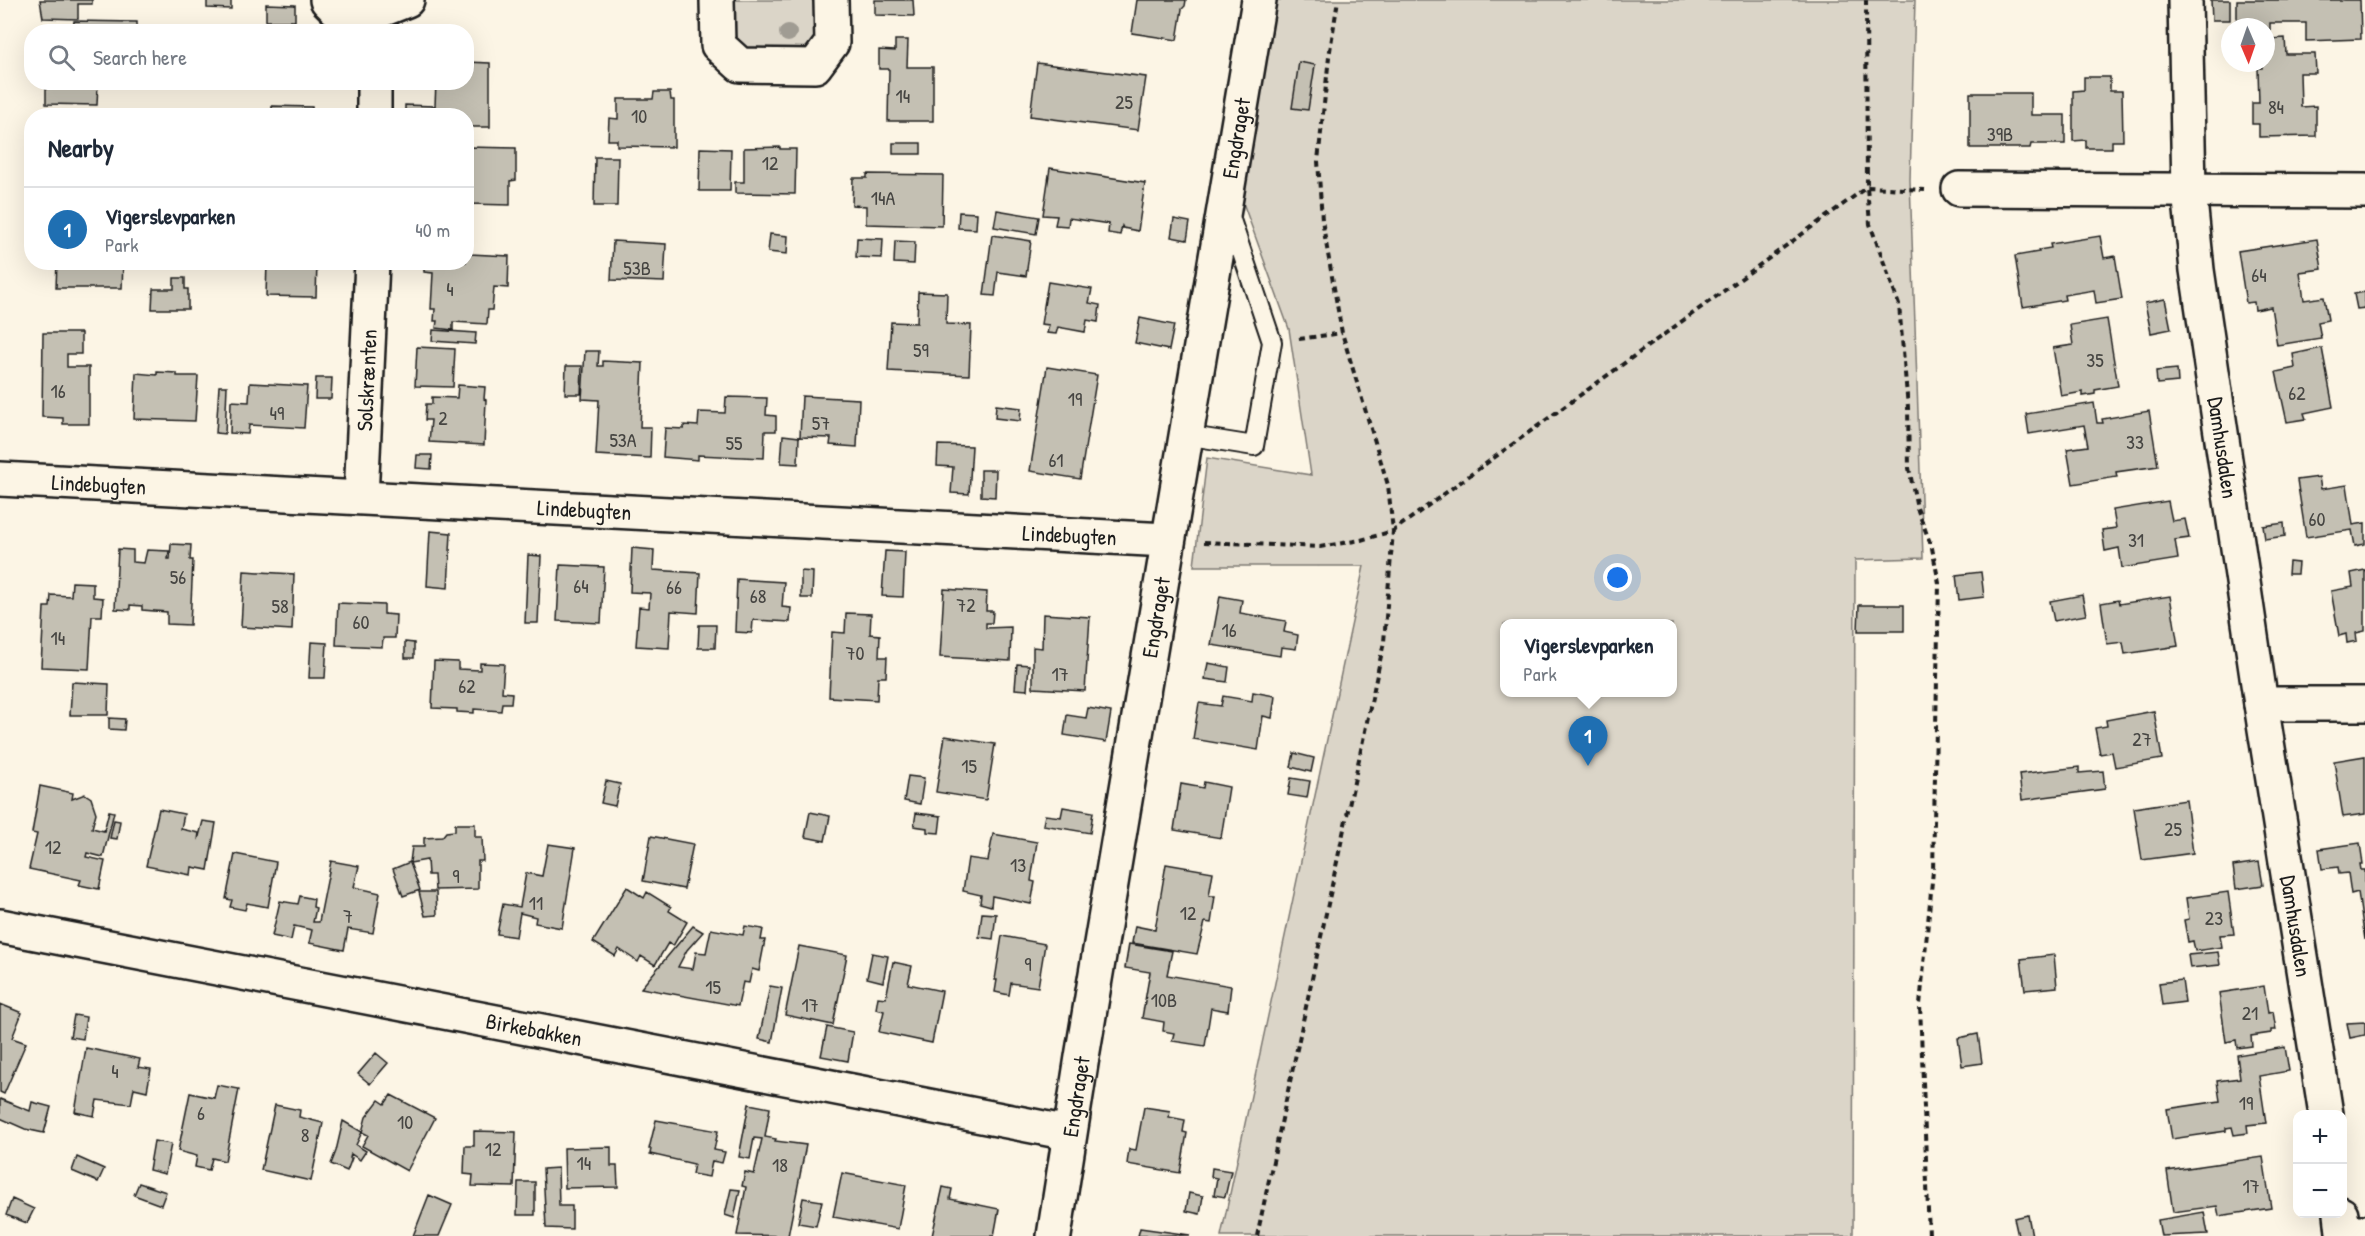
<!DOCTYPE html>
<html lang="en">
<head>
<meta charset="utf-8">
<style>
	body { margin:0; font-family:"Patrick Hand",sans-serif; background:#f2f2f3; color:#1f2937 }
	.controls { position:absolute; right:18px; bottom:18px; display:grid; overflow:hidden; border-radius:12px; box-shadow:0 6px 24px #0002 }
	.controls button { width:54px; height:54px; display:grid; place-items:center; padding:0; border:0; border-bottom:2px solid #e0e1e3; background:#fff; color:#1f2937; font:30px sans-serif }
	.compass { position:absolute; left:2221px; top:18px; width:54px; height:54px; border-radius:50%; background:#fff; box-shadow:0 6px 24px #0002; rotate:178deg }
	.you { position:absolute; left:1618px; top:578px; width:21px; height:21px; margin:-15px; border:4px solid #fff; border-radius:50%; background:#1a73e8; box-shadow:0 0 0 9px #1a73e833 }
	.badge { display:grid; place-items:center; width:39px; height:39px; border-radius:50%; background:#1f6fb2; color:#fff; font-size:20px; font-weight:700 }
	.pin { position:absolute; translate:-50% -50px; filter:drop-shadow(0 2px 3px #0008) }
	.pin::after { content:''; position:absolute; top:32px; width:21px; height:18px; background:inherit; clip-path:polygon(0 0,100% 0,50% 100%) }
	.popup { position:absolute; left:1500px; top:619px; width:177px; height:78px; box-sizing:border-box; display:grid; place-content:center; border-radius:12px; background:#fff; filter:drop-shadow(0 2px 4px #0005); font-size:20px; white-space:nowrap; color:#747a83 }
	.popup b { font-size:22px; color:#1f2937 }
	.popup::after { content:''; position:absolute; left:50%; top:100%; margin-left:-12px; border:12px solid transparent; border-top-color:#fff }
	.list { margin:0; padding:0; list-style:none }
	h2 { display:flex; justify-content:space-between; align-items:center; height:78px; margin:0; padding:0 24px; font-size:26px }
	h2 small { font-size:20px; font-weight:400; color:#747a83 }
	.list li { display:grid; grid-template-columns:39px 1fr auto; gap:18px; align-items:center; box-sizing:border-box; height:84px; padding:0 24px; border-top:2px solid #e0e1e3 }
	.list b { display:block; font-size:22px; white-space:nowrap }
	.list p { margin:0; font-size:20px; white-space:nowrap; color:#747a83 }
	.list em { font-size:20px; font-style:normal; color:#747a83 }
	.icon { flex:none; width:33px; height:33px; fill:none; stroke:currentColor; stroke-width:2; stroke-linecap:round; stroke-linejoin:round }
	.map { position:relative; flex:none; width:2365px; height:1236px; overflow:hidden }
	.search { position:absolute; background:#fff; box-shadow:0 6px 24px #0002; left:24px; top:24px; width:450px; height:66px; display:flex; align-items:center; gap:15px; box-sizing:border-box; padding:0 21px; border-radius:24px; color:#747a83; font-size:22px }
	.panel { position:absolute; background:#fff; box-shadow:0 6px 24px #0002; left:24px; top:108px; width:450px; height:162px; border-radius:24px }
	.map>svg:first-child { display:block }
	.green { fill:#dbd5c8; stroke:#7c7872; stroke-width:1.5; fill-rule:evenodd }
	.building { fill:#c4c0b3; stroke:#1c1c1c; stroke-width:1.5 }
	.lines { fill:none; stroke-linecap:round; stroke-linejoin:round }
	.service-casing { stroke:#1c1c1c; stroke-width:22 }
	.minor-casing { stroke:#1c1c1c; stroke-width:38 }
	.path { stroke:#1c1c1c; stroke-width:4; stroke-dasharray:6 4.5; stroke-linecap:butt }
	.service { stroke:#fcf5e5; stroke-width:18 }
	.minor { stroke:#fcf5e5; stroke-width:33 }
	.tree { fill:#a09c93 }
	.labels { text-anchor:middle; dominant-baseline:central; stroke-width:6; stroke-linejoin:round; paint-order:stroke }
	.number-label { font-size:20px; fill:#464542 }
	.street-label { font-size:22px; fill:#1c1c1c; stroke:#fcf5e5 }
</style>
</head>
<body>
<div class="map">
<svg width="2365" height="1236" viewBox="0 0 2365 1236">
	<rect width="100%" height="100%" fill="#fcf5e5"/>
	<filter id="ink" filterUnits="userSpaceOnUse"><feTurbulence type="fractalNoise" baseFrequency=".0167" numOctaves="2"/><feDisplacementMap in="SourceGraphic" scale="12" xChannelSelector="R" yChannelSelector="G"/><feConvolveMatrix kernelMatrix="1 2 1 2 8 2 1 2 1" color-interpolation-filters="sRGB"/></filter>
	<g filter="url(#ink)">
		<path class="green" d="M729 0H820C819 18 823 41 805 51L750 53 731 36Z
			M1274 0H1915L1910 180 1923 558 1855 560 1853 1236H1221L1364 566H1194L1207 458 1311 475 1289 329 1242 200ZM1504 624H1672V692H1504Z"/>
		<path class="building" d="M40 0H92V4H78V19L43 18Z
			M207 0H231V9L207 8Z
			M875 0H913L914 16 875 15Z
			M1137 0H1186L1185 6 1182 9 1177 40 1132 33Z
			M2211 0H2230V20H2212Z
			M2237 0H2360L2361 39 2306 41V23H2270V39L2285 38 2286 54H2315L2316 73H2300L2301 107 2316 106V136L2259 137V124H2252V103H2259L2258 68H2262V63H2266V27H2237Z
			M266 4 295 5V21H266Z
			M74 21 137 22V32H73Z
			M895 40H908L907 67H933V121H888L889 69H879V50L895 51Z
			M466 62 490 63V127H466V116H405V105L435 106 436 82H466Z
			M1299 62 1315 65 1308 110 1292 108Z
			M1037 63 1146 77 1138 130 1030 116Z
			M2084 77H2110V91H2122L2123 141H2112V148H2086V140L2073 141V91L2084 90Z
			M46 82H98L97 105 46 104Z
			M654 92H670L671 100H674V147L617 146V140H608L609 118 618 119V99H653Z
			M1970 93H2031V115H2065V144H2031L2030 148H1970Z
			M272 106 312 107V116H272Z
			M893 143H921V154H893Z
			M466 147 516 148V180L510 181V205L468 204V220Z
			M780 147V149H796L795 194 735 193V182H744V148Z
			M700 148 731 149 730 191H699Z
			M595 157H618L617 206H594Z
			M1050 168 1145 183 1138 231 1123 228 1122 226 1120 235 1108 233 1109 224 1069 218 1068 226 1055 225 1057 216 1043 215Z
			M867 174 943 175 942 226 866 224V206L852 205 853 178H867Z
			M997 210 1039 217 1036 234 994 227Z
			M959 212 977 213 976 229 958 228Z
			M1174 219 1190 222 1187 240 1171 237Z
			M770 234 788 236 787 254 768 252Z
			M992 235 1031 241 1026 276 998 272 995 296 984 295Z
			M2100 236 2104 258 2115 256 2122 299 2096 303 2094 290 2064 295 2065 300 2023 307 2015 256 2039 252 2038 250 2051 248 2050 244Z
			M857 238 883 239 882 258 856 257Z
			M2317 239 2322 269 2300 272 2304 300 2324 297 2328 320 2318 322 2321 338 2277 345 2271 307 2255 310 2254 302 2246 303 2238 251Z
			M613 241 666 244 664 282 611 280Z
			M895 241 915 242 914 264 894 263Z
			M466 248H471L470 254 509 256 508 288 494 287 492 310H488L487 324 453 322V330L436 328 437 321H434L435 309H431L433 273 424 272V262H466Z
			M57 262H133L123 263 122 288H56Z
			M267 262H317L316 297 266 296Z
			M174 278H185V289H188V309H152L153 289H174Z
			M1048 282 1092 289 1089 303 1100 305 1098 322 1087 320 1085 332 1058 327 1056 334 1047 333 1049 325 1041 324Z
			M918 292 947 293 946 324 971 325 969 375 888 371 891 322 917 323Z
			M2365 292V308L2357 309 2354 294Z
			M2165 299 2171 329 2151 333 2145 303Z
			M1140 318 1174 325 1169 350 1135 343Z
			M2107 319 2118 386 2095 390V394L2083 396V392L2061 396 2053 348 2073 345 2070 325Z
			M433 330 476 333 475 344 432 341Z
			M43 333H81V354H67V367H89V424H63V418L42 417Z
			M417 347 455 349 453 387 415 386Z
			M2322 348 2333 407 2304 413 2306 419 2287 422 2276 372 2295 368 2293 354Z
			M585 351H599L598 366H603V361L643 363 640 427H651L650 458 596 455 599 400 582 399Z
			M566 366H582L581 394H565Z
			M1047 367 1097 375 1080 479 1030 471Z
			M2177 369 2178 382 2157 384 2156 371Z
			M157 372 177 373V376H198L195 421 134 419 136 373 157 375Z
			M316 378H332L331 399H315Z
			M250 383 307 386 304 428 249 425 248 434 230 433 231 401 249 402Z
			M458 385 485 387 484 399 486 400 484 445 429 442 431 420H425L426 404H432V397L457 398Z
			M219 386H227L225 434 216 433Z
			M802 396 859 399 857 447 830 445 831 438 800 437Z
			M726 397 767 398 766 415 776 416V431H765L764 458 698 455V460L663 457 665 428 684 429V425L698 426 699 412 725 413Z
			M2094 403 2097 423H2103L2102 419 2149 411 2158 466 2116 472 2117 477 2073 484 2067 449 2088 446 2084 425 2029 434 2026 414Z
			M996 405 1021 408 1020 421 995 418Z
			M783 435 799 437 798 464 781 463Z
			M938 445 972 446 969 494 951 493 953 467 937 466Z
			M417 455H432L431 469 416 468Z
			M981 470H996L995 497 981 496Z
			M2319 477 2321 489 2347 485 2353 525 2365 523V544L2355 546 2352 530 2306 537 2297 480Z
			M2168 501 2172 521 2185 519 2189 538 2175 540 2178 559 2122 568 2119 548 2105 551 2102 530 2116 528 2113 510Z
			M2284 523 2285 536 2265 539 2263 526Z
			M430 531 451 533 448 588 427 586Z
			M171 544 191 545 190 560H193L190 625 167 624V612L142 610V606L130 605V610L115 609 118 549 133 550V562L144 563 147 550 169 551 168 559H170Z
			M632 548 654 550 653 570 700 573 698 613 671 611 669 648 636 646 639 607 649 608 650 593 630 592Z
			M885 551 905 552 903 597 882 596Z
			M528 555 541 556 538 623H525Z
			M2289 562 2298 563 2297 574H2288Z
			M560 565 604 567 601 623 557 621Z
			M2365 570V631L2356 633 2357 641 2347 643 2346 634 2339 636 2331 591 2353 587 2351 573Z
			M244 571 294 574 292 630 241 627Z
			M801 571 813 572 812 598H801Z
			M1981 572 1984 597 1959 600 1956 575Z
			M737 579 784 582 782 607 791 608 790 622 753 620 752 633 735 632Z
			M72 582 93 583V597L103 598 102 616H92L89 669 41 667 44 607H50L51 595 71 596Z
			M944 589 987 592 986 611H993L992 623H986V628L1011 627 1010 661 940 657Z
			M2082 595 2086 615 2054 621 2050 601Z
			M1220 596 1242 600 1240 613 1286 621 1284 632 1298 635 1296 649 1281 647 1280 656 1211 645Z
			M2170 596 2178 646 2125 654 2123 642 2107 644 2101 603 2118 600 2119 604Z
			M338 603 384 605V614L396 615 395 638H383L382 647 336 645Z
			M1859 605H1904V631H1858Z
			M846 613 871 614 870 634 880 635 879 657H887L886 677H878L877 700 829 697 832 632 845 633Z
			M1043 614 1090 617 1085 691 1033 688V647L1042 648Z
			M699 625H716L715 648H698Z
			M311 642 327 643 325 678H309Z
			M405 642 414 643V658H405Z
			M434 661 458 662V669L480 670V663L504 664 502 692 512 693 511 703H502L501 711 474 709V713L457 712V709L432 708Z
			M1208 663 1229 667 1227 682 1205 679Z
			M1017 664 1029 665 1027 690 1015 689Z
			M72 682 109 684 108 715H70Z
			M1253 692 1275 696 1272 718 1263 716 1258 750 1193 739 1199 703 1221 706 1223 696 1252 701Z
			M1088 708 1111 712 1106 742 1064 735 1067 715 1086 718Z
			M2154 711 2162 759 2115 767 2112 752 2100 754 2095 728 2107 726 2106 720Z
			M109 718 125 719 124 730 109 729Z
			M945 736 995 744 986 800 936 792Z
			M1294 753 1314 758 1311 772 1291 767Z
			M2365 756V814L2343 817 2334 761Z
			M2079 767V773L2103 771 2105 789 2022 800 2019 774Z
			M908 776 924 778 920 804 904 801Z
			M1291 778 1310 781 1307 798 1288 795Z
			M606 781 620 784 615 806 601 803Z
			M1204 782 1229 787 1221 838 1174 830 1181 784 1203 788Z
			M40 786 73 793 72 799 85 794 91 798 96 813 92 828 104 831 109 811 114 812 103 857 87 853 86 857 105 861 99 889 79 885 81 880 29 869 37 834 32 833Z
			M2186 800 2193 853 2142 860 2134 808Z
			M1063 807 1093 812 1090 833 1043 825 1045 815 1061 817Z
			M159 809 184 814 181 829 199 833 198 840 203 821 216 823 208 870 192 867 191 875 146 866Z
			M810 812 830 816 825 841 805 837Z
			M916 813 941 816 939 833 927 832V828L914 826Z
			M114 820 120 821 117 839 110 838Z
			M455 824H475V837H482L483 861H478V889L435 890 434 875H428L427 860 410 863 420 890 403 896 393 869 410 862 412 847H424V838L442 837 446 832 455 831Z
			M993 834 1037 842 1031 881 1035 882 1031 904 992 896 991 906 980 903 981 895 963 891 968 858 988 861Z
			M651 836 693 844 684 889 643 881Z
			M2360 843 2363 864H2360L2361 870H2365V940L2358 892 2351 894 2348 873 2339 874 2338 867 2322 869 2319 849Z
			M548 844 575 848 562 928 535 923 536 917 520 913 516 937 497 934 503 904 520 907 526 873 542 876Z
			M235 854 276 862 268 907 247 903 245 910 230 907 232 900 226 899Z
			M331 861 359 866 354 887 380 893 373 933 348 929 344 950 309 943 312 930 294 926 291 940 272 936 280 901 298 904 300 896 314 899 313 907 316 908 313 922H319Z
			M2259 862 2263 885 2236 889 2233 866Z
			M1166 864 1213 872 1209 896H1215L1211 923 1205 922 1197 954 1132 943 1135 926 1155 930Z
			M627 887 644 898 647 892 671 907 669 911 687 922 673 946 668 943 655 965 641 956 638 962 619 949 615 956 593 942Z
			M419 892H436L437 915 425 916Z
			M2228 892 2234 934 2220 935 2222 947 2195 951 2193 941 2188 942 2184 920 2189 919 2186 898Z
			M982 913 996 914 993 939 979 937Z
			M693 926 703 932 687 950 678 967 693 969 696 952 706 953 711 929 743 935 745 926 763 929 761 940H765L759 971 752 969 749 983 743 982 738 1006 641 988Z
			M1002 936 1045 944 1038 987 1011 983 1009 995 995 992 997 980H995Z
			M1129 944 1172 951 1167 975 1231 986 1228 1011 1211 1008 1205 1046 1172 1041 1174 1033 1163 1031 1164 1022 1142 1018 1150 972 1125 968Z
			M799 946 847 955 833 1025 785 1015Z
			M2218 952 2220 965 2190 968 2188 955Z
			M872 953 888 956 883 982 867 978Z
			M2054 955 2057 987 2025 990 2021 959Z
			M893 962 912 966 908 984 942 991 932 1043 879 1032 884 1011 876 1009 878 997 886 998Z
			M2182 980 2185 1002 2162 1005 2159 983Z
			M770 986 782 988 772 1042 759 1039Z
			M2264 986 2268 1013 2273 1012 2276 1030H2271V1033L2251 1036 2252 1046 2237 1048 2236 1040 2226 1042 2219 993Z
			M0 1004 22 1013 12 1038 26 1043 4 1094 0 1092Z
			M74 1015 86 1017 83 1039 70 1037Z
			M2365 1022V1035L2350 1038 2347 1023Z
			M827 1027 853 1032 848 1061 821 1056Z
			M1978 1034 1982 1063 1962 1066 1958 1038Z
			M2285 1047 2289 1071 2259 1076 2266 1123 2247 1125 2248 1133 2234 1135 2232 1127 2226 1128V1131L2172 1139 2167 1109 2220 1101 2217 1081 2240 1078 2237 1055Z
			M86 1048 140 1059 138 1067 151 1069 147 1091 134 1088 131 1104 97 1100 94 1116 75 1112Z
			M376 1053 388 1063 370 1084 358 1074Z
			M217 1085 239 1089 225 1161 212 1158 209 1170 195 1167 197 1156 178 1151 190 1093 214 1098Z
			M391 1095 435 1118 407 1171 362 1146 368 1135 362 1132 366 1117 379 1100 385 1104Z
			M0 1099 30 1111 32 1102 51 1107 44 1133 25 1129 0 1118Z
			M749 1104 770 1108 765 1137 776 1139 775 1141 806 1145 788 1236 737 1235 746 1187 742 1186 745 1172 754 1174 762 1139 754 1138 750 1159 739 1157Z
			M275 1105 300 1110 299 1117 323 1123 311 1181 261 1170Z
			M1144 1107 1170 1111 1169 1117 1185 1120 1183 1132 1187 1133 1180 1173 1127 1164 1129 1149 1136 1150Z
			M656 1120 718 1131 714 1150 725 1152 722 1163 712 1161 709 1177 692 1174 694 1164 650 1154 651 1149H649Z
			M343 1121 362 1132 356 1145 366 1151 360 1160 351 1154 350 1158H352L347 1171 331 1164 336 1151Z
			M474 1131 516 1132 514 1187 472 1186 473 1175 464 1174 465 1146H474Z
			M154 1141 171 1144 165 1174 149 1170Z
			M611 1147V1166H617L618 1187 565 1188 564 1148Z
			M77 1157 104 1169 98 1182 72 1171Z
			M2263 1157 2271 1208 2219 1216 2217 1206 2173 1212 2167 1171Z
			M558 1168 559 1206H572V1229L546 1228 543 1169Z
			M1212 1168 1231 1171 1225 1197 1214 1195 1217 1178 1211 1177Z
			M842 1173 906 1185 898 1229 833 1217Z
			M518 1182H535V1215H517Z
			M139 1183 166 1192 161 1205 134 1195Z
			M943 1187 952 1189 950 1199 999 1209 994 1236H932Z
			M731 1189 740 1190 734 1218 725 1215Z
			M1189 1193 1203 1196 1200 1214 1186 1211Z
			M429 1195 452 1205 439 1236H413Z
			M803 1198 822 1201 816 1226 798 1223Z
			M12 1199 34 1209 27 1223 6 1215Z
			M2204 1212 2208 1234 2161 1236 2158 1220Z
			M2028 1215 2032 1236H2018L2014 1218Z
			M1140 1228 1190 1235 1138 1236Z"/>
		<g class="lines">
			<g class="service-casing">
				<path id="service" d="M1185 435 1254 446 1272 342 1229 214"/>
			</g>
			<g class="minor-casing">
				<g id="minor">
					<path d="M327 0 335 8 374 13 407 0"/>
					<path d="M717 0 718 45 740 65 815 66 832 43 831 0"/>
					<path id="s1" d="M2185 0 2189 190 2197 270 2261 704 2326 1114"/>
					<path d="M374 116V82"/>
					<path d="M1959 189 2365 191"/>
					<path id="s2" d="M0 479 1167 540"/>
					<path id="s3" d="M361 497 372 262"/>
					<path d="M2261 704H2365"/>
					<path id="s4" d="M0 926 1069 1133"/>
					<path d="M2341 1214 2343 1232H2365"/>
					<path id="s5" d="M1054 1236 1082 1057 1259 0"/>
				</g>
			</g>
			<path class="path" d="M1866 0 1867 187 1870 224 1899 305 1908 407 1909 468 1917 508 1932 548 1939 583 1933 871 1920 1005 1929 1236
				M1299 339 1342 333
				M1204 542 1320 547 1361 540 1393 531 1867 187 1925 190
				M1257 1236 1384 642 1393 531 1388 485 1342 333 1322 220 1318 161 1329 57 1338 0"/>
			<use href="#service" class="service"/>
			<use href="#minor" class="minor"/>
		</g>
		<circle class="tree" cx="788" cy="33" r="9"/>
	</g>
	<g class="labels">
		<g class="number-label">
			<text x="903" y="95">14</text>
			<text x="1124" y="101">25</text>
			<text x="2276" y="106">84</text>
			<text x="639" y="115">10</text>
			<text x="2000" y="133">39B</text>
			<text x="770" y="162">12</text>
			<text x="883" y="197">14A</text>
			<text x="637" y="267">53B</text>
			<text x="2259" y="274">64</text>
			<text x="450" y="288">4</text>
			<text x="921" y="349">59</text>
			<text x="2095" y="359">35</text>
			<text x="58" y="390">16</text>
			<text x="2297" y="392">62</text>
			<text x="1075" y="398">19</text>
			<text x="277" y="412">49</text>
			<text x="443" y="417">2</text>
			<text x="821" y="422">57</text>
			<text x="623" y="439">53A</text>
			<text x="2135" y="441">33</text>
			<text x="734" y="442">55</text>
			<text x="1056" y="459">61</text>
			<text x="2317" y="518">60</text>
			<text x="2136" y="539">31</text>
			<text x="178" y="576">56</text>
			<text x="581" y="585">64</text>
			<text x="674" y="586">66</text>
			<text x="758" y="595">68</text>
			<text x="966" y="604">72</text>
			<text x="280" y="605">58</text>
			<text x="361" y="621">60</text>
			<text x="1229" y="629">16</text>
			<text x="58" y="637">14</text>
			<text x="855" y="652">70</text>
			<text x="1060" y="673">17</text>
			<text x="467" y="685">62</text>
			<text x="2142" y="738">27</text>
			<text x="969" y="765">15</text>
			<text x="2173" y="828">25</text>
			<text x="53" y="846">12</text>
			<text x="1018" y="864">13</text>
			<text x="456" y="875">9</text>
			<text x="536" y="902">11</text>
			<text x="1188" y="912">12</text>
			<text x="348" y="915">7</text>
			<text x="2214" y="917">23</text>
			<text x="1028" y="963">9</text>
			<text x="713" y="986">15</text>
			<text x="1164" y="999">10B</text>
			<text x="810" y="1004">17</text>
			<text x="2250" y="1012">21</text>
			<text x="115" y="1070">4</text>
			<text x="2246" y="1102">19</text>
			<text x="201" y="1112">6</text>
			<text x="405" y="1121">10</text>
			<text x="305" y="1134">8</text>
			<text x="493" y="1148">12</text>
			<text x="584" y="1162">14</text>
			<text x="780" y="1164">18</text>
			<text x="2251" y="1185">17</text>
		</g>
		<g class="street-label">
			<text stroke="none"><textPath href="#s5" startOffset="1113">Engdraget</textPath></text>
			<text stroke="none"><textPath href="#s3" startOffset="117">Solskrænten</textPath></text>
			<text stroke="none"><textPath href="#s1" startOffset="450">Damhusdalen</textPath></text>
			<text stroke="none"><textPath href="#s2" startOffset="99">Lindebugten</textPath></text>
			<text stroke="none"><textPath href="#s2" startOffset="585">Lindebugten</textPath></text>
			<text stroke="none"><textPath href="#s2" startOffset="1071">Lindebugten</textPath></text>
			<text stroke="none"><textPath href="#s5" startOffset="627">Engdraget</textPath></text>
			<text stroke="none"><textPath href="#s1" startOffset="934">Damhusdalen</textPath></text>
			<text stroke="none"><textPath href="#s4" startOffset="544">Birkebakken</textPath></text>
			<text stroke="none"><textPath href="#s5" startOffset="141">Engdraget</textPath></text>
		</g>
	</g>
</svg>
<div class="controls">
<button>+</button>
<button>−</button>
</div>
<svg class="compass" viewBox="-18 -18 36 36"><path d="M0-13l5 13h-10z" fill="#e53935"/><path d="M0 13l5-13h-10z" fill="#747a83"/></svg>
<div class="you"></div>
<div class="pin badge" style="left:1588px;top:766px">1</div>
<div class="popup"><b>Vigerslevparken</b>Park</div>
<div class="search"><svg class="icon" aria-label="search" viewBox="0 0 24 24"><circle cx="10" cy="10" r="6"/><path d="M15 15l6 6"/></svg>Search here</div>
<section class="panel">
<h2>Nearby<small></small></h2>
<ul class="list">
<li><span class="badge">1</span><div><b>Vigerslevparken</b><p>Park</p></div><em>40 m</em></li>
</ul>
</section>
</div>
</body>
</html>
